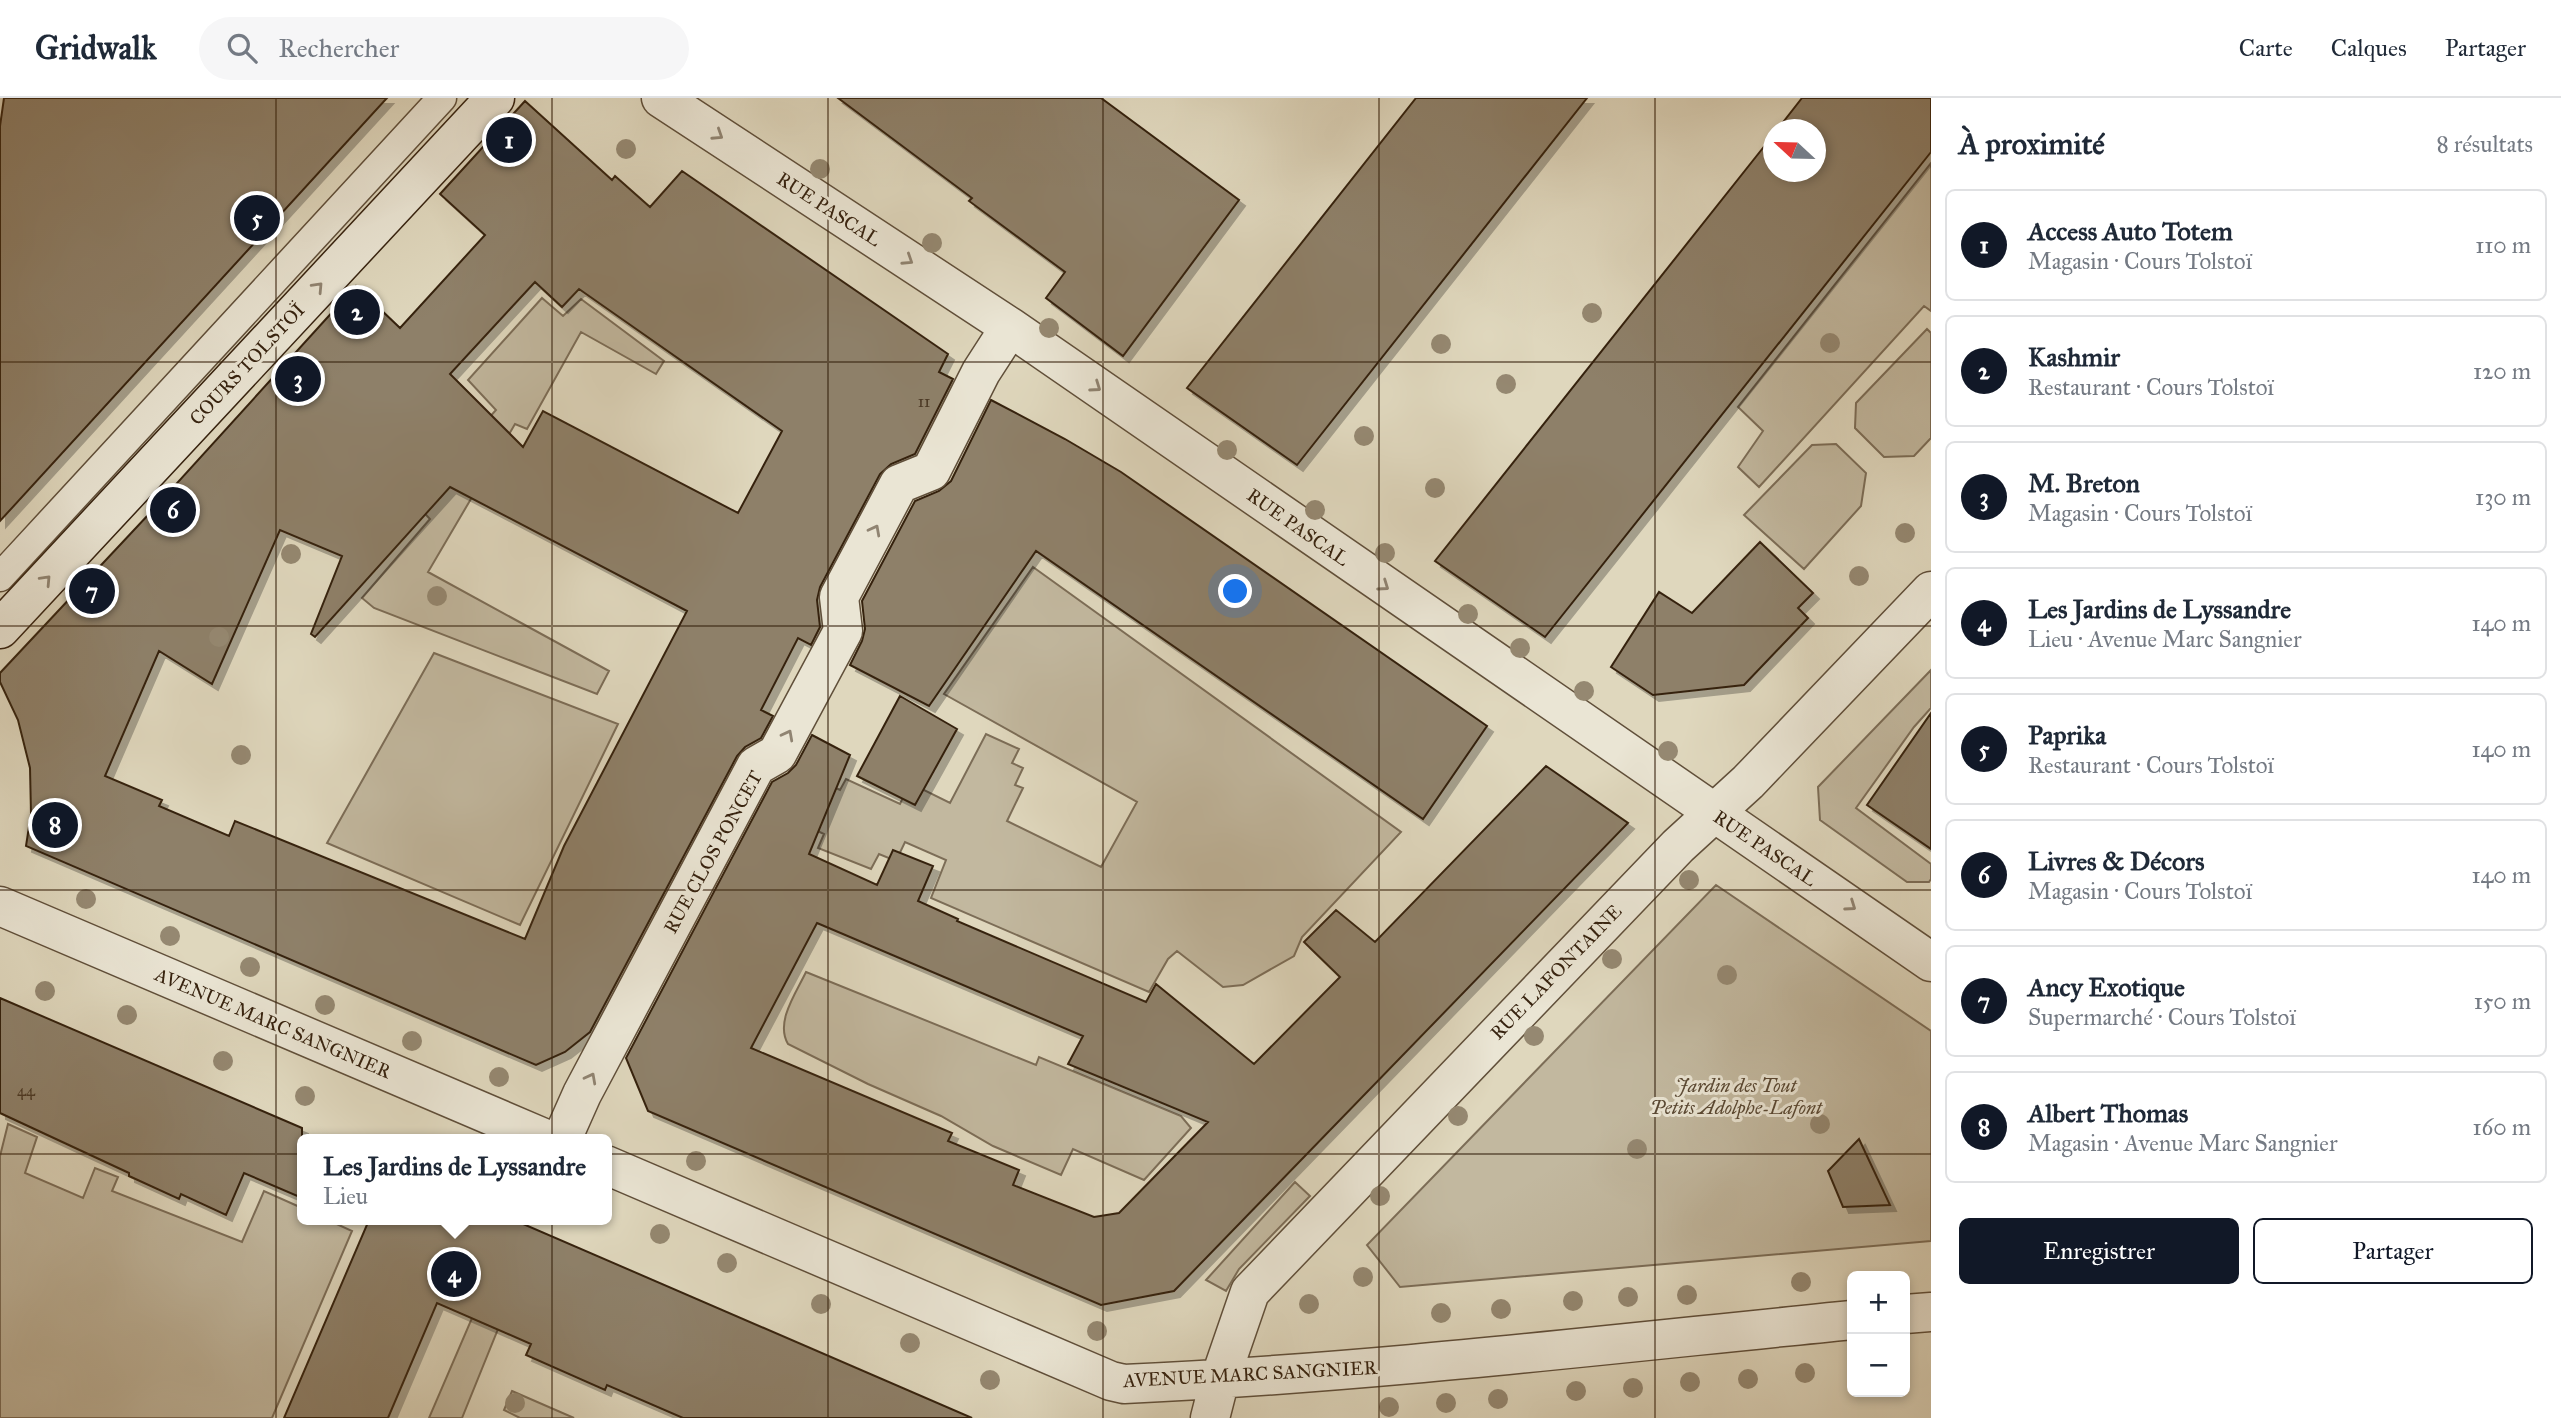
<!DOCTYPE html>
<html lang="fr">
<head>
<meta charset="utf-8">
<style>
	body { margin:0; font-family:"IM FELL Great Primer",serif; background:#f6f6f7; color:#1f2937 }
	.controls { position:absolute; right:21px; bottom:21px; display:grid; overflow:hidden; border-radius:10px; box-shadow:0 4px 10px #0003 }
	.controls button { width:63px; height:63px; display:grid; place-items:center; padding:0; border:0; border-bottom:2px solid #e0e1e3; background:#fff; color:#1f2937; font:35px sans-serif }
	.compass { position:absolute; left:1763px; top:21px; width:63px; height:63px; border-radius:50%; background:#fff; box-shadow:0 4px 10px #0003; rotate:292deg }
	.you { position:absolute; left:1236px; top:494px; width:24px; height:24px; margin:-18px; border:5px solid #fff; border-radius:50%; background:#1a73e8; box-shadow:0 0 0 10px #1a73e833 }
	.badge { display:grid; place-items:center; width:46px; height:46px; border-radius:50%; background:#111827; color:#fff; font-size:23px; font-weight:700 }
	.pin { position:absolute; translate:-50% -50%; border:4px solid #fff; box-shadow:0 2px 7px #0006 }
	.popup { position:absolute; left:297px; top:1036px; width:315px; height:91px; box-sizing:border-box; display:grid; place-content:center; border-radius:10px; background:#fff; filter:drop-shadow(0 2px 5px #0005); font-size:23px; white-space:nowrap; color:#747a83 }
	.popup b { font-size:26px; color:#1f2937 }
	.popup::after { content:''; position:absolute; left:50%; top:100%; margin-left:-14px; border:14px solid transparent; border-top-color:#fff }
	.list { margin:0; padding:0; list-style:none }
	h2 { display:flex; justify-content:space-between; align-items:center; height:91px; margin:0; padding:0 28px; font-size:30px }
	h2 small { font-size:23px; font-weight:400; color:#747a83 }
	.list li { display:grid; grid-template-columns:46px 1fr auto; gap:21px; align-items:center; box-sizing:border-box; height:112px; margin:0 14px 14px; padding:0 14px; border:2px solid #e0e1e3; border-radius:10px }
	.list b { display:block; font-size:26px; white-space:nowrap }
	.list p { margin:0; font-size:23px; white-space:nowrap; color:#747a83 }
	.list em { font-size:23px; font-style:normal; color:#747a83 }
	.actions { display:flex; gap:14px; padding:21px 28px }
	.actions a { flex:1; padding:16px 0; border:2px solid #111827; border-radius:10px; text-align:center; font-size:24px; color:#111827 }
	.actions .main { background:#111827; color:#fff }
	.icon { flex:none; width:38px; height:38px; fill:none; stroke:currentColor; stroke-width:2; stroke-linecap:round; stroke-linejoin:round }
	.map { position:relative; flex:none; width:1931px; height:1320px; overflow:hidden }
	header { display:flex; align-items:center; gap:42px; box-sizing:border-box; height:98px; padding:0 35px; background:#fff; border-bottom:2px solid #e0e1e3 }
	header strong { font-size:33px }
	nav { display:flex; gap:38px; margin-inline-start:auto; font-size:24px }
	.search { width:490px; height:63px; background:#f6f6f7; display:flex; align-items:center; gap:18px; box-sizing:border-box; padding:0 24px; border-radius:38px; color:#747a83; font-size:26px }
	main { display:flex }
	aside { flex:1; background:#fff }
	.map>svg:first-child { display:block }
	.green { fill:#c2b89f; stroke:#7c6d57; stroke-width:2 }
	.building { fill:#8e8069; stroke:#36220f; stroke-width:2; fill-rule:evenodd; filter:url(#shadow) }
	.lines { fill:none; stroke-linecap:round; stroke-linejoin:round }
	.service-casing { stroke:#604f3a; stroke-width:31 }
	.minor-casing { stroke:#604f3a; stroke-width:41 }
	.secondary-casing { stroke:#36220f; stroke-width:41 }
	.service { stroke:#eae5d4; stroke-width:28 }
	.minor { stroke:#eae5d4; stroke-width:38 }
	.secondary { stroke:#eae5d4; stroke-width:38 }
	.tree { fill:#958871 }
	.oneway { stroke:#908472 }
	.grid { fill:none; stroke:#36220f; stroke-width:2; stroke-opacity:0.55 }
	.labels { text-anchor:middle; dominant-baseline:central; stroke-width:6; stroke-linejoin:round; paint-order:stroke }
	.number-label { font-size:16px; fill:#4c3a26 }
	.street-label { font-size:19px; fill:#36220f; stroke:#eae5d4 }
	.park-label { font-size:19px; font-style:italic; fill:#594833; stroke:#eae5d4 }
</style>
</head>
<body>
<header>
<strong>Gridwalk</strong>
<div class="search"><svg class="icon" aria-label="search" viewBox="0 0 24 24"><circle cx="10" cy="10" r="6"/><path d="M15 15l6 6"/></svg>Rechercher</div>
<nav><a>Carte</a><a>Calques</a><a>Partager</a></nav>
</header>
<main>
<div class="map">
<svg width="1931" height="1320" viewBox="0 0 1931 1320">
	<defs>
		<filter id="shadow"><feDropShadow dx="6" dy="6" stdDeviation="0" flood-color="#0004"/></filter>
	</defs>
	<rect width="100%" height="100%" fill="#dfd7bd"/>
	<filter id="stains"><feTurbulence type="fractalNoise" baseFrequency=".00286" numOctaves="4"/><feColorMatrix values="0 0 0 0 .2 0 0 0 0 .09 0 0 0 0 .02 0 0 0 .5 -.17"/></filter>
	<radialGradient id="worn" r=".72"><stop offset=".6" stop-color="#630" stop-opacity="0"/><stop offset="1" stop-color="#630" stop-opacity=".3"/></radialGradient>
	<path class="green" d="M1931 65V213L1924 208 1759 389 1738 369 1763 333 1738 309Z
		M542 200 563 218 581 201 664 263 656 276 581 234 527 331 515 326 428 474 609 573 597 596 374 510 362 500 430 421 414 404 496 312 468 282Z
		M1927 231 1931 235V340L1914 358 1884 359 1855 330 1856 305Z
		M1836 346 1866 375 1861 408 1804 471 1744 417 1812 347Z
		M1033 469 1401 734 1302 839 1294 858 1243 887 1223 889 1177 853 1168 861 1149 894 931 800 946 762 905 744 896 763 879 756 871 771 818 750 824 736 782 716 735 787 792 670 840 692 846 681 900 706 910 685 950 705 986 636 1019 651 1012 665 1023 670 1015 687 1023 690 1007 723 1101 769 1137 704 944 596Z
		M434 555 618 626 520 827 327 745Z
		M1931 572V610L1914 629 1856 710 1931 766V781L1929 784H1907L1820 722 1818 689Z
		M1716 787 1931 933V1143L1400 1189 1367 1147Z
		M806 874 1036 967 1039 959 1181 1018 1191 1030 1144 1082 1073 1051 1061 1077 993 1048 941 1018 868 986 788 946C775 924 796 895 806 874Z
		M8 1026 37 1039 25 1075 83 1100 95 1070 118 1079 112 1093 242 1144 264 1093 302 1110V1122H328L352 1133 272 1320H0V1058Z
		M1295 1084 1310 1098 1239 1171 1226 1193 1206 1182Z
		M472 1220 498 1231 462 1320H429Z
		M512 1293 574 1320H520L504 1312Z"/>
	<path class="building" d="M4 0H387L0 423V28Z
		M838 0H1101L1239 102 1123 258 1046 200 1065 174 969 103 972 100Z
		M1416 0H1587L1297 367 1187 290Z
		M1802 0H1931V54L1545 539 1435 463 1774 36V74H1816V32H1777Z
		M525 3 612 82 615 78 650 109 682 73 948 256 939 274 953 281 915 356 891 366 880 376 820 489 817 502 820 529 811 547 798 540 761 612 773 618 761 640 745 649 737 658 590 934 565 954 536 967 26 748 31 716 30 670 18 622 0 584V575L149 416 356 188 400 230 485 137 440 96ZM535 184 562 209 579 191 782 333 738 415 543 313 523 349 450 276ZM450 389 687 513 564 748 525 841 235 723 229 738 159 708 162 702 105 678 159 553 212 586 280 432 342 458 311 536 315 539Z
		M991 302 1065 341 1121 374 1487 628 1423 721 1036 453 929 608 850 567 862 543 865 531 862 503 915 403 939 393 951 383Z
		M1760 444 1813 495 1798 510 1808 520 1744 587 1653 597 1611 569 1659 494 1692 515Z
		M900 598 957 631 915 707 857 678Z
		M1931 615V751L1867 707Z
		M812 637 850 657 809 756 877 787 893 752 933 768 918 803 958 821 957 823 1146 904 1156 886 1254 966 1340 879 1304 844 1336 812 1375 844 1546 668 1628 725 1174 1193 1101 1207 648 1013 626 960 772 684 788 675 796 667ZM817 825 1083 938 1068 966 1208 1024 1119 1115 1094 1119 1013 1087 1019 1072 948 1043 952 1035 751 950Z
		M0 900 302 1030V1100L244 1075 226 1117 181 1096 179 1101 129 1078V1075L0 1015Z
		M1859 1041 1890 1107 1843 1109 1828 1073Z
		M369 1122H514L972 1320H683L607 1287 605 1292 526 1257 531 1246 437 1205 388 1320H284Z"/>
	<g class="lines">
		<g class="service-casing">
			<path id="service" d="M0 479 442 0"/>
		</g>
		<g class="minor-casing">
			<path id="minor" d="M661 0 1010 229 1931 864
				M0 808 546 1041
				M562 1041 582 996 756 668 777 656 843 533 839 499 899 386 931 373 981 274 1010 229
				M606 1067 1111 1283 1124 1286C1368 1275 1610 1246 1852 1222
				M1905 1216 1931 1214
				M1210 1320 1220 1281 1250 1194 1678 748 1748 684 1931 493"/>
		</g>
		<g class="secondary-casing">
			<path id="secondary" d="M0 531 495 0"/>
		</g>
		<use href="#service" class="service"/>
		<use href="#minor" class="minor"/>
		<use href="#secondary" class="secondary"/>
	</g>
	<g class="tree">
		<circle cx="626" cy="51" r="10"/>
		<circle cx="820" cy="71" r="10"/>
		<circle cx="932" cy="145" r="10"/>
		<circle cx="1592" cy="215" r="10"/>
		<circle cx="1049" cy="230" r="10"/>
		<circle cx="1830" cy="245" r="10"/>
		<circle cx="1441" cy="246" r="10"/>
		<circle cx="1506" cy="286" r="10"/>
		<circle cx="1364" cy="338" r="10"/>
		<circle cx="1227" cy="352" r="10"/>
		<circle cx="1435" cy="390" r="10"/>
		<circle cx="1315" cy="412" r="10"/>
		<circle cx="1905" cy="435" r="10"/>
		<circle cx="1385" cy="455" r="10"/>
		<circle cx="291" cy="456" r="10"/>
		<circle cx="1859" cy="478" r="10"/>
		<circle cx="437" cy="498" r="10"/>
		<circle cx="1468" cy="516" r="10"/>
		<circle cx="219" cy="539" r="10"/>
		<circle cx="1520" cy="550" r="10"/>
		<circle cx="1584" cy="593" r="10"/>
		<circle cx="1668" cy="653" r="10"/>
		<circle cx="241" cy="657" r="10"/>
		<circle cx="1689" cy="782" r="10"/>
		<circle cx="86" cy="801" r="10"/>
		<circle cx="170" cy="838" r="10"/>
		<circle cx="1612" cy="861" r="10"/>
		<circle cx="250" cy="869" r="10"/>
		<circle cx="1727" cy="877" r="10"/>
		<circle cx="45" cy="893" r="10"/>
		<circle cx="325" cy="907" r="10"/>
		<circle cx="127" cy="917" r="10"/>
		<circle cx="1534" cy="938" r="10"/>
		<circle cx="412" cy="943" r="10"/>
		<circle cx="223" cy="963" r="10"/>
		<circle cx="499" cy="979" r="10"/>
		<circle cx="305" cy="998" r="10"/>
		<circle cx="1458" cy="1018" r="10"/>
		<circle cx="1820" cy="1026" r="10"/>
		<circle cx="1637" cy="1051" r="10"/>
		<circle cx="696" cy="1063" r="10"/>
		<circle cx="1380" cy="1098" r="10"/>
		<circle cx="660" cy="1136" r="10"/>
		<circle cx="727" cy="1165" r="10"/>
		<circle cx="1363" cy="1179" r="10"/>
		<circle cx="1801" cy="1184" r="10"/>
		<circle cx="1687" cy="1197" r="10"/>
		<circle cx="1628" cy="1199" r="10"/>
		<circle cx="1573" cy="1203" r="10"/>
		<circle cx="821" cy="1206" r="10"/>
		<circle cx="1309" cy="1206" r="10"/>
		<circle cx="1501" cy="1211" r="10"/>
		<circle cx="1441" cy="1215" r="10"/>
		<circle cx="1097" cy="1233" r="10"/>
		<circle cx="910" cy="1245" r="10"/>
		<circle cx="1805" cy="1275" r="10"/>
		<circle cx="1748" cy="1281" r="10"/>
		<circle cx="990" cy="1282" r="10"/>
		<circle cx="1690" cy="1284" r="10"/>
		<circle cx="1633" cy="1290" r="10"/>
		<circle cx="1576" cy="1293" r="10"/>
		<circle cx="1498" cy="1301" r="10"/>
		<circle cx="515" cy="1305" r="10"/>
		<circle cx="1446" cy="1305" r="10"/>
		<circle cx="1389" cy="1309" r="10"/>
	</g>
	<defs><path id="oneway-chevron" d="M-2-3.5L2.5 0L-2 3.5" fill="none" stroke-width="1.6" stroke-linecap="round" stroke-linejoin="round" transform="scale(1.75)"/></defs>
	<g class="oneway">
		<use href="#oneway-chevron" transform="translate(718 37) rotate(33)"/>
		<use href="#oneway-chevron" transform="translate(908 162) rotate(33)"/>
		<use href="#oneway-chevron" transform="translate(318 189) rotate(-47)"/>
		<use href="#oneway-chevron" transform="translate(1096 289) rotate(35)"/>
		<use href="#oneway-chevron" transform="translate(875 432) rotate(-62)"/>
		<use href="#oneway-chevron" transform="translate(46 482) rotate(-47)"/>
		<use href="#oneway-chevron" transform="translate(1384 488) rotate(35)"/>
		<use href="#oneway-chevron" transform="translate(788 637) rotate(-62)"/>
		<use href="#oneway-chevron" transform="translate(1851 808) rotate(35)"/>
		<use href="#oneway-chevron" transform="translate(591 980) rotate(-62)"/>
	</g>
	<path class="grid" d="M276 0V1320M552 0V1320M828 0V1320M1103 0V1320M1379 0V1320M1655 0V1320M0 264H1931M0 528H1931M0 792H1931M0 1056H1931"/>
	<g class="labels">
		<g class="number-label">
			<text x="924" y="303">11</text>
			<text x="26" y="992">44</text>
		</g>
		<g class="street-label">
			<text transform="translate(829 111) rotate(33)">RUE PASCAL</text>
			<text transform="translate(247 266) rotate(-47)">COURS TOLSTOÏ</text>
			<text transform="translate(1298 429) rotate(35)">RUE PASCAL</text>
			<text transform="translate(1765 750) rotate(34)">RUE PASCAL</text>
			<text transform="translate(713 754) rotate(-61)">RUE CLOS PONCET</text>
			<text transform="translate(1556 874) rotate(-46)">RUE LAFONTAINE</text>
			<text transform="translate(273 925) rotate(23)">AVENUE MARC SANGNIER</text>
			<text transform="translate(1250 1276) rotate(-3)">AVENUE MARC SANGNIER</text>
		</g>
		<g class="park-label">
			<text x="1736" y="987">Jardin des Tout<tspan x="1736" dy="22">Petits Adolphe-Lafont</tspan></text>
		</g>
	</g>
	<rect width="100%" height="100%" filter="url(#stains)"/>
	<rect width="100%" height="100%" fill="url(#worn)"/>
</svg>
<div class="controls">
<button>+</button>
<button>−</button>
</div>
<svg class="compass" viewBox="-18 -18 36 36"><path d="M0-13l5 13h-10z" fill="#e53935"/><path d="M0 13l5-13h-10z" fill="#747a83"/></svg>
<div class="you"></div>
<div class="pin badge" style="left:509px;top:42px">1</div>
<div class="pin badge" style="left:357px;top:214px">2</div>
<div class="pin badge" style="left:298px;top:281px">3</div>
<div class="pin badge" style="left:454px;top:1176px">4</div>
<div class="popup"><b>Les Jardins de Lyssandre</b>Lieu</div>
<div class="pin badge" style="left:257px;top:120px">5</div>
<div class="pin badge" style="left:173px;top:412px">6</div>
<div class="pin badge" style="left:92px;top:493px">7</div>
<div class="pin badge" style="left:55px;top:727px">8</div>
</div>
<aside>
<h2>À proximité<small>8 résultats</small></h2>
<ul class="list">
<li><span class="badge">1</span><div><b>Access Auto Totem</b><p>Magasin · Cours Tolstoï</p></div><em>110 m</em></li>
<li><span class="badge">2</span><div><b>Kashmir</b><p>Restaurant · Cours Tolstoï</p></div><em>120 m</em></li>
<li><span class="badge">3</span><div><b>M. Breton</b><p>Magasin · Cours Tolstoï</p></div><em>130 m</em></li>
<li><span class="badge">4</span><div><b>Les Jardins de Lyssandre</b><p>Lieu · Avenue Marc Sangnier</p></div><em>140 m</em></li>
<li><span class="badge">5</span><div><b>Paprika</b><p>Restaurant · Cours Tolstoï</p></div><em>140 m</em></li>
<li><span class="badge">6</span><div><b>Livres &amp; Décors</b><p>Magasin · Cours Tolstoï</p></div><em>140 m</em></li>
<li><span class="badge">7</span><div><b>Ancy Exotique</b><p>Supermarché · Cours Tolstoï</p></div><em>150 m</em></li>
<li><span class="badge">8</span><div><b>Albert Thomas</b><p>Magasin · Avenue Marc Sangnier</p></div><em>160 m</em></li>
</ul>
<div class="actions"><a class="main">Enregistrer</a><a>Partager</a></div>
</aside>
</main>
</body>
</html>
